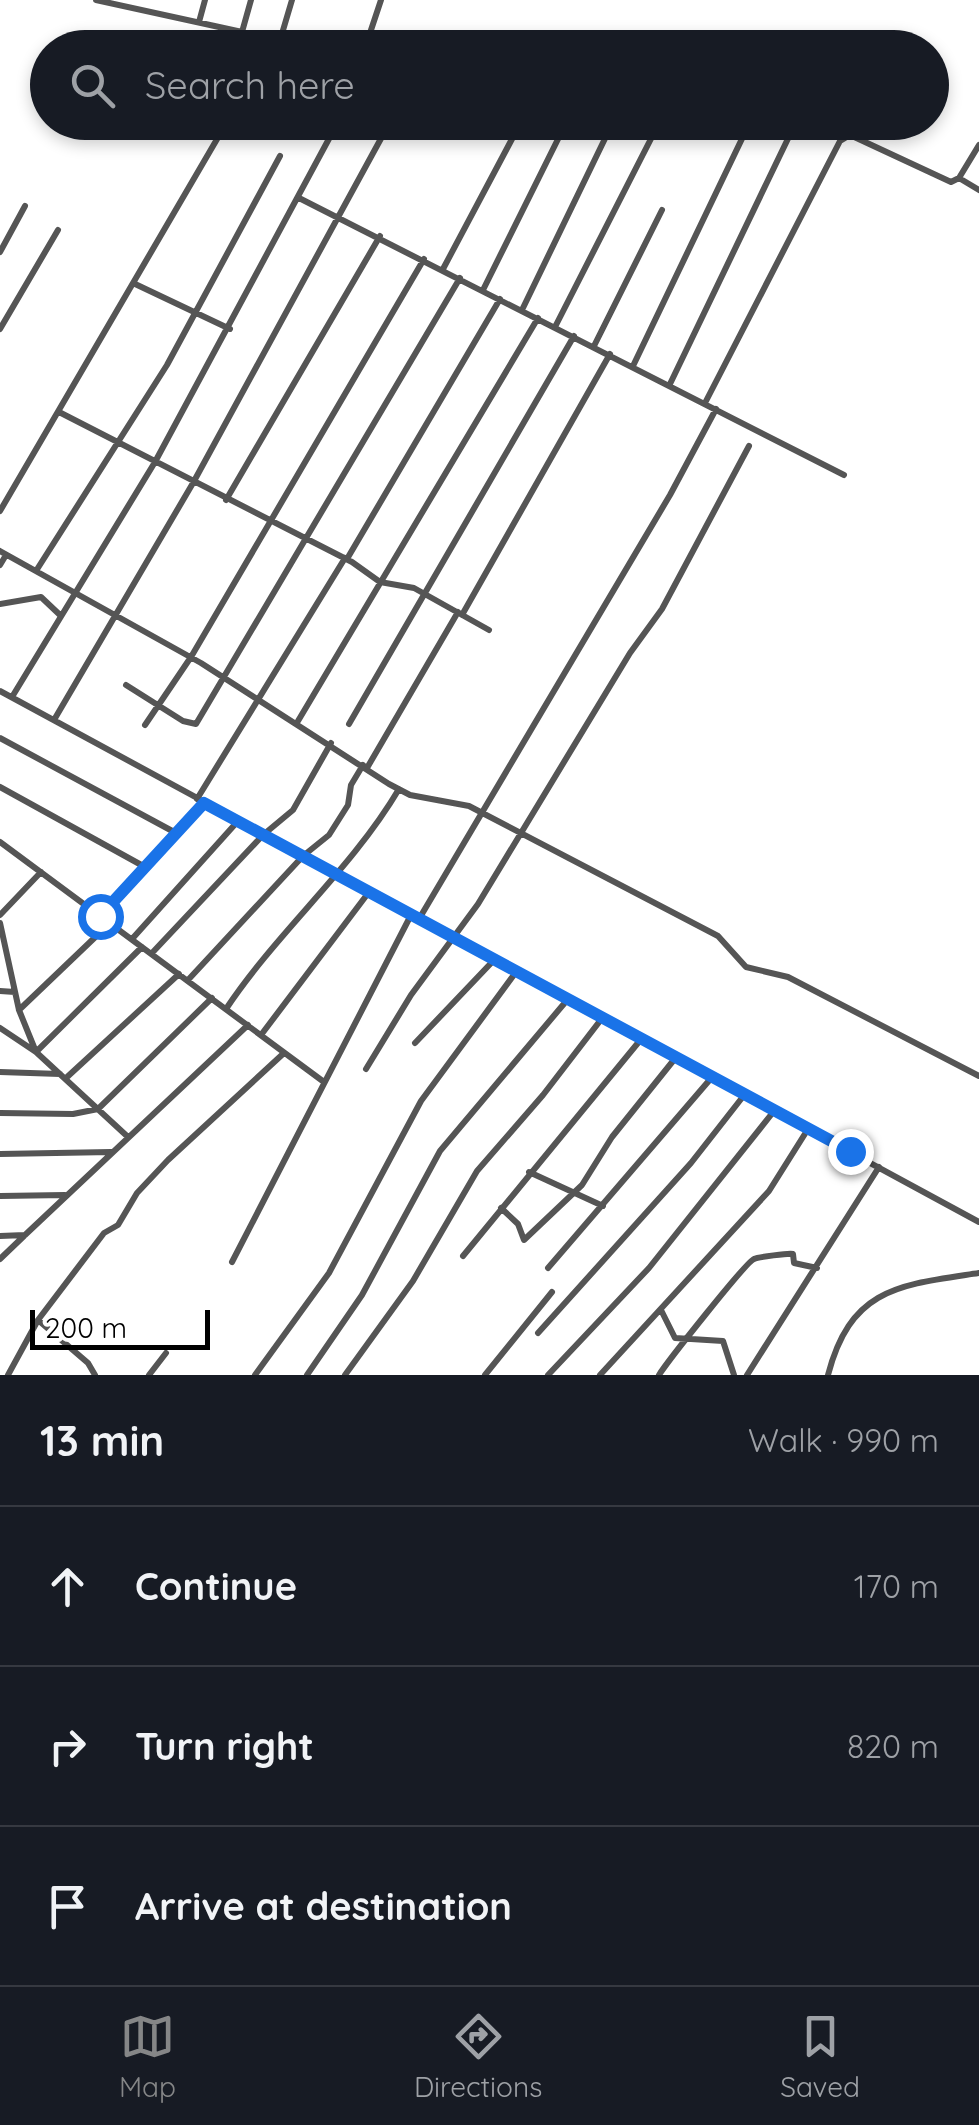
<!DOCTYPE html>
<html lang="en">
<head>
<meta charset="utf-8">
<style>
	body { margin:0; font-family:Quicksand,sans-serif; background:#20242c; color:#f1f3f6 }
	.scale { position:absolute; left:30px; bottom:25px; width:180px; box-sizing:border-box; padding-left:10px; border:5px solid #000; border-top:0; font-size:28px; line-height:35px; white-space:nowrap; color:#000; -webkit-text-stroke:8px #fff; paint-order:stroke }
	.stop { position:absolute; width:30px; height:30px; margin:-22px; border:8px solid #1a73e8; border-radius:50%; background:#fff }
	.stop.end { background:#1a73e8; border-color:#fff; box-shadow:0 2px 10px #0008 }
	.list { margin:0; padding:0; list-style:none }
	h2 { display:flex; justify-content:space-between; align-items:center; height:130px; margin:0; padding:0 40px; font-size:42px }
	h2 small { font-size:32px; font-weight:400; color:#9ea1a6 }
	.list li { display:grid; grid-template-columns:65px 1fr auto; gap:30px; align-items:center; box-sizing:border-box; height:160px; padding:0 40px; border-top:2px solid #363941 }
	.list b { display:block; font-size:38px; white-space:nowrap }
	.list em { font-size:32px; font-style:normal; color:#9ea1a6 }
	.icon { flex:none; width:55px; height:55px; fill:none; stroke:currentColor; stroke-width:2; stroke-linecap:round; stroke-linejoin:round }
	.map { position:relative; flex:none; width:979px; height:1375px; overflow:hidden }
	.search { position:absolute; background:#171b24; box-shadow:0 5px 15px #0003; left:30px; right:30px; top:30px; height:110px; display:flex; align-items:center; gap:25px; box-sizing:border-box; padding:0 35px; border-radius:55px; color:#9ea1a6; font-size:38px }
	.sheet { height:610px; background:#171b24 }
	nav { display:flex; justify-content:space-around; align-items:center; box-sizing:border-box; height:140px; border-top:2px solid #363941; background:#171b24; font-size:28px; color:#9ea1a6 }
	nav a { display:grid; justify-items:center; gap:5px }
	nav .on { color:#858687 }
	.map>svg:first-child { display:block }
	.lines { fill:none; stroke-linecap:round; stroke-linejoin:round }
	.street { stroke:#555; stroke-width:6 }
	.route { stroke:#1a73e8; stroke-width:12 }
</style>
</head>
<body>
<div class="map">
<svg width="979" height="1375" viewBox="0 0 979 1375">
	<rect width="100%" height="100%" fill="#fff"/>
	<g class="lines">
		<path class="street" d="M96 0 242 32 262 48
			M199 22 205 0
			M242 32 251 0
			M264 48 281 37 292 0
			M365 48 381 0
			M819 122 844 137
			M959 178 979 190
			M299 198 844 475
			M0 252 25 206
			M443 269 521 122
			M133 283 230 329
			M483 290 564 127
			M522 310 613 122
			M555 327 659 123
			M0 329 58 230
			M594 346 662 210
			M633 366 750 122
			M670 384 796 122
			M705 403 840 141 850 135 951 182 959 178 979 145
			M59 412 352 562 380 582 414 588 489 630
			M226 500 380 236
			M0 511 227 122
			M0 551 201 663 389 784 410 795 469 806 718 936 746 967 788 977 979 1076
			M347 559 500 299
			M0 565 6 555
			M36 571 167 365 280 156
			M0 604 41 597 60 615
			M462 615 610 354
			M126 685 183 721 196 724 460 278
			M0 691 979 1222
			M12 697 155 462 338 122
			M54 720 193 483 390 122
			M298 721 538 318
			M349 724 574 336
			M145 725 191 657 424 259
			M0 738 176 833
			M367 768 458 612
			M0 787 145 867
			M197 799 345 558
			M0 842 324 1082
			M0 915 41 872
			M100 915 204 803
			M419 919 670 495 716 409
			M0 923 19 1010 36 1052 128 1137
			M132 939 238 821
			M152 953 263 835 293 810 331 743
			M188 980 303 856 329 835 348 805 351 785 363 765
			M0 991 15 992
			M226 1009C278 931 351 870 399 789
			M19 1010 110 923
			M0 1028 36 1052 142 947
			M261 1035 369 892
			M415 1043 494 960
			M366 1069 411 995 478 904 630 653 662 609 749 446
			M0 1072 60 1074
			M66 1078 179 974
			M0 1113 73 1114 98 1109 212 998
			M0 1154 111 1152
			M529 1172 603 1206
			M0 1196 65 1195
			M501 1208 518 1224 524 1240 582 1185 612 1137 677 1056
			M0 1236 25 1235 248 1025
			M463 1256 642 1038
			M0 1259 24 1236
			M232 1262 411 915
			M548 1268 713 1076
			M661 1310 675 1338 723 1341 734 1375
			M38 1320 88 1363 95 1375
			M538 1333 691 1163 745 1094
			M8 1375 38 1320 104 1233 118 1225 137 1193 168 1160 284 1053
			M149 1375 166 1353
			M255 1375 329 1273 421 1101 516 972
			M307 1375 362 1295 440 1151 568 999
			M345 1375 413 1281 477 1171 543 1095 603 1017
			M485 1375 552 1292
			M548 1375 649 1268 774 1111
			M600 1375 769 1191 808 1129
			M659 1375C667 1362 746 1262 754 1259 758 1257 789 1253 793 1254L794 1263 817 1268
			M747 1375 879 1167
			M828 1375C851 1287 900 1285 979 1273"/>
	</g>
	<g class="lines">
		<path class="route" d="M100 916 204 803 850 1151"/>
	</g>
</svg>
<div class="scale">200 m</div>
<div class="stop" style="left:100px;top:916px"></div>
<div class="stop end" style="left:850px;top:1151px"></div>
<div class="search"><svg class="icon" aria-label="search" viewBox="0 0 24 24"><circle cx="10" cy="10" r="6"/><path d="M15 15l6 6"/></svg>Search here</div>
</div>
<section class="sheet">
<h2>13 min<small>Walk · 990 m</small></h2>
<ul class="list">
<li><svg class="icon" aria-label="ahead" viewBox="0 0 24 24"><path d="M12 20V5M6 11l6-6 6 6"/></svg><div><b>Continue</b></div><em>170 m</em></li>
<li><svg class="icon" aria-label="right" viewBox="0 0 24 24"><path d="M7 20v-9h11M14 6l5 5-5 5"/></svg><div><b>Turn right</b></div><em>820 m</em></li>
<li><svg class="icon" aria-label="arrive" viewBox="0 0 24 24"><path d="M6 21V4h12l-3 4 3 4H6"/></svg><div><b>Arrive at destination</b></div></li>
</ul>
</section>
<nav>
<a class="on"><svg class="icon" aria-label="map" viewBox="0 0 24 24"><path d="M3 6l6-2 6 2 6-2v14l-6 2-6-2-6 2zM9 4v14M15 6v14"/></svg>Map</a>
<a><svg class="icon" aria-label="directions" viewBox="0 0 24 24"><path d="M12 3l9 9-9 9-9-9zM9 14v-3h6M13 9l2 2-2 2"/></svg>Directions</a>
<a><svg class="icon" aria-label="saved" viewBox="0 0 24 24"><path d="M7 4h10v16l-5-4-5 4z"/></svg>Saved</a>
</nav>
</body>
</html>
